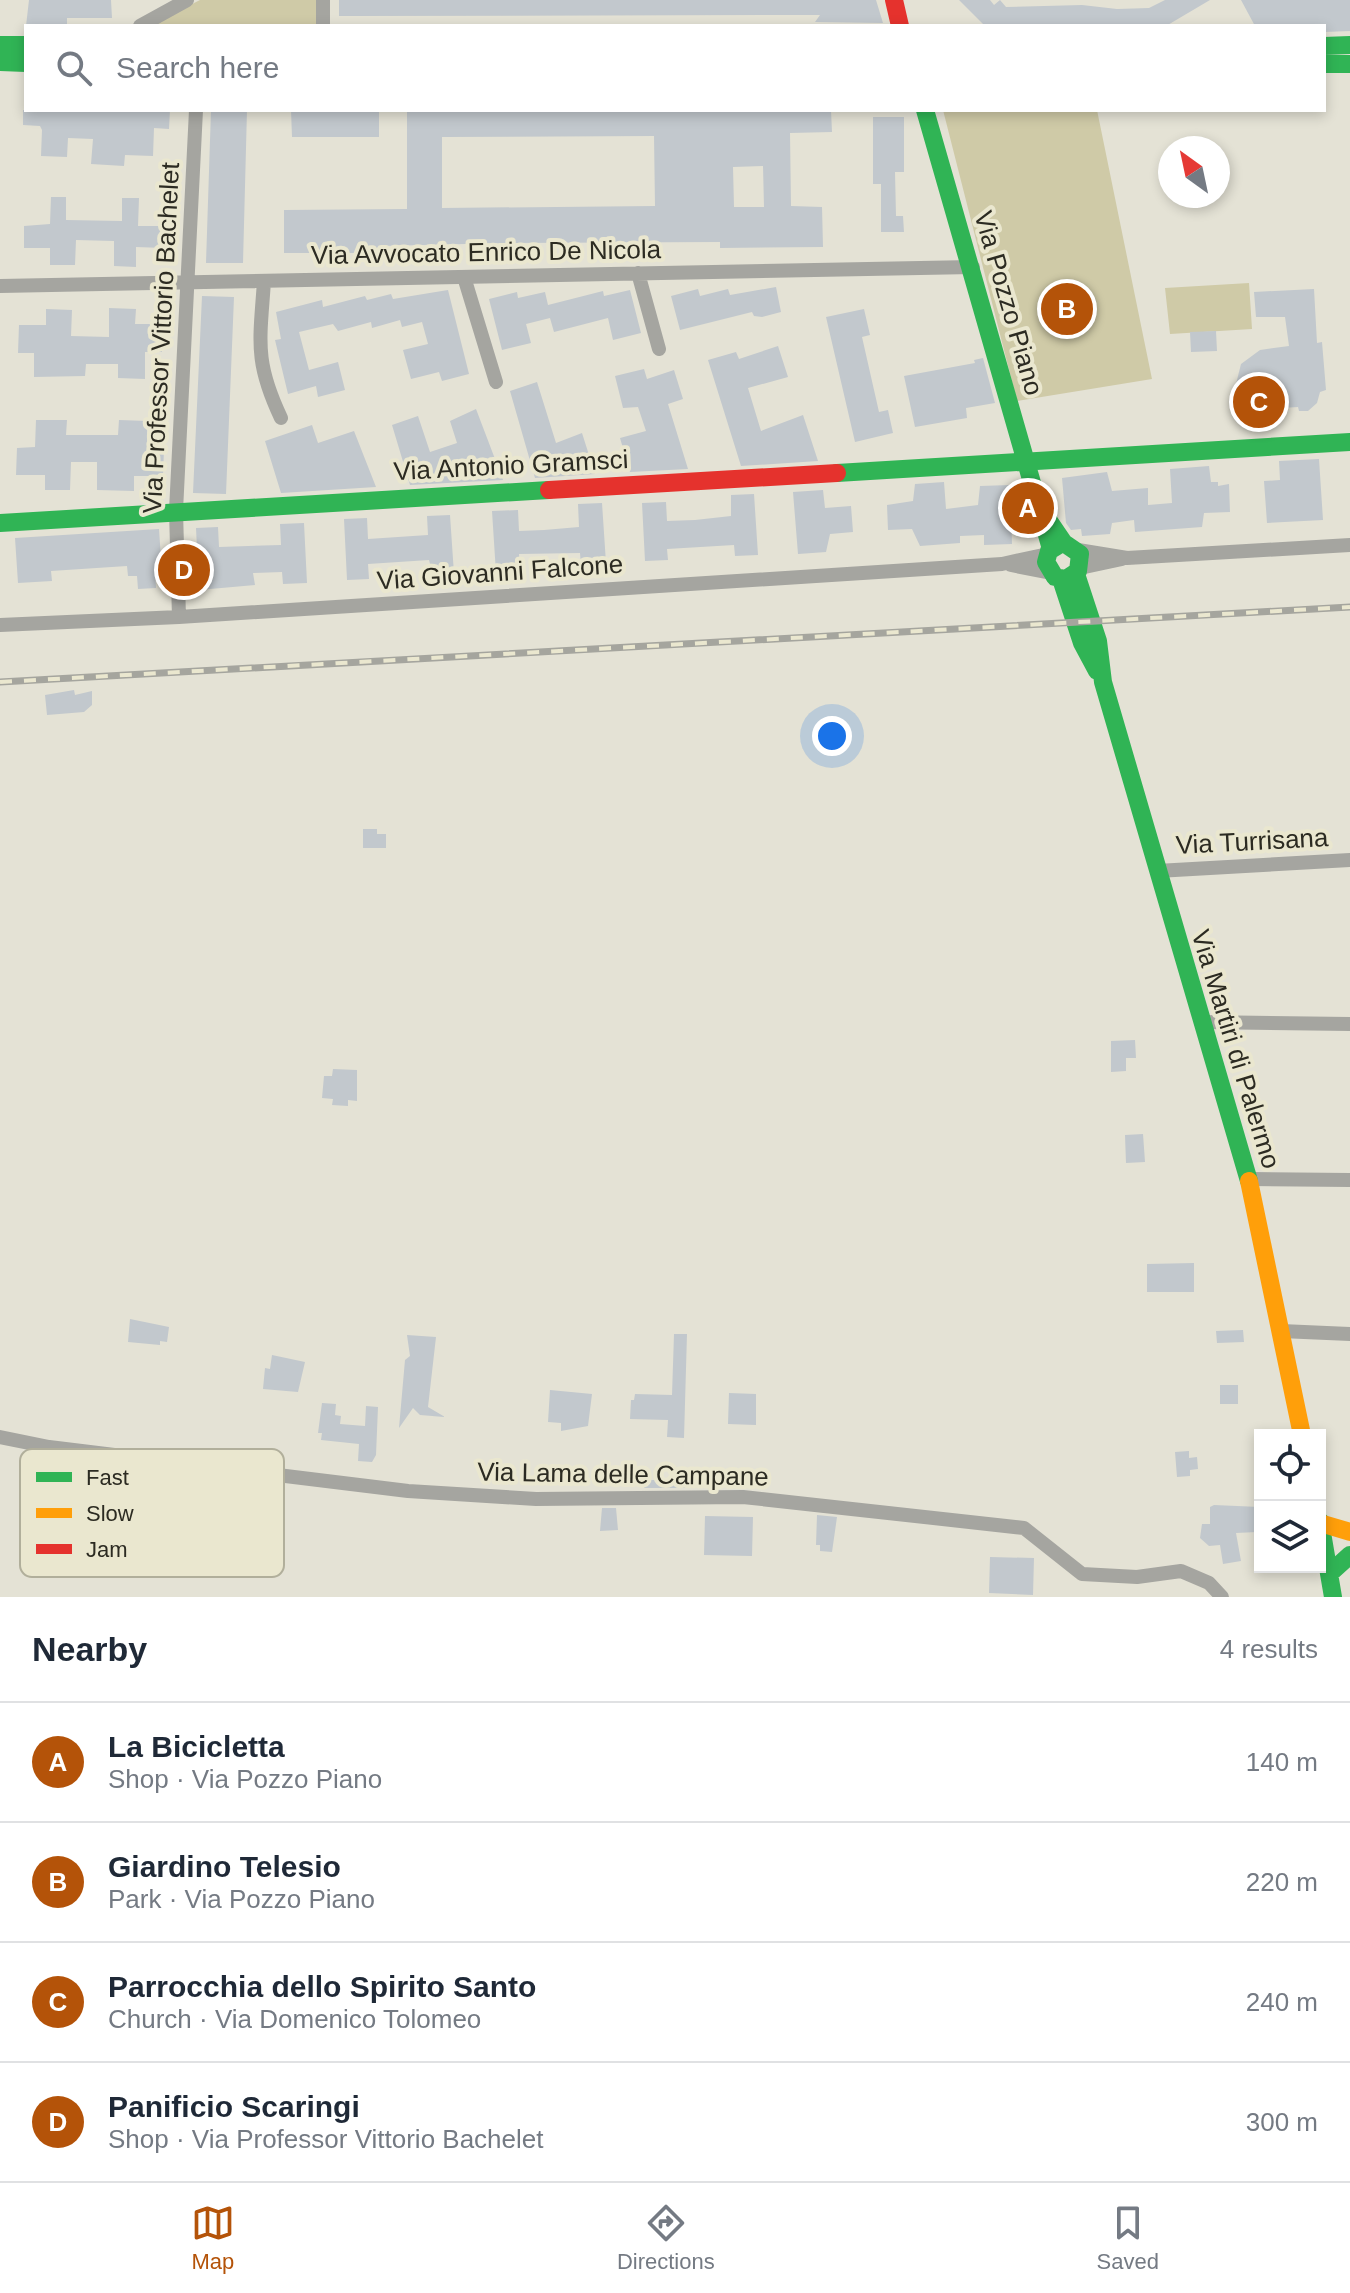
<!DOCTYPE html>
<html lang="en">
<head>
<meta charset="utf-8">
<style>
	body { margin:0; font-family:Helvetica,sans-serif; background:#f6f6f7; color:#1f2937 }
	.controls { position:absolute; right:24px; bottom:24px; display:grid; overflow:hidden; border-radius:0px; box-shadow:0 4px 12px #0003 }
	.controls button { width:72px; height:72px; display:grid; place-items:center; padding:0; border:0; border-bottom:2px solid #e0e1e3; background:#fff; color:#1f2937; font:40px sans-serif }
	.compass { position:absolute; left:1158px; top:136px; width:72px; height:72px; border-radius:50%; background:#fff; box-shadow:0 4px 12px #0003; rotate:327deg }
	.you { position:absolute; left:832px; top:736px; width:28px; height:28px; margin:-20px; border:6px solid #fff; border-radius:50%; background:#1a73e8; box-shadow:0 0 0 12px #1a73e833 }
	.badge { display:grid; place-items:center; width:52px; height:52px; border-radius:50%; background:#b45309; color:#fff; font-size:26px; font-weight:700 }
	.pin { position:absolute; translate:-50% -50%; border:4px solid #fff; box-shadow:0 2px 8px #0006 }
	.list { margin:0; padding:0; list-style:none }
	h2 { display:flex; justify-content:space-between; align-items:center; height:104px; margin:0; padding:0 32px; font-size:34px }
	h2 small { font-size:26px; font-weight:400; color:#747a83 }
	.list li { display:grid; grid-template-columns:52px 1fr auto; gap:24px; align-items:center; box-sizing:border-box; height:120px; padding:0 32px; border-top:2px solid #e0e1e3 }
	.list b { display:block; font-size:30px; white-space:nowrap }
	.list p { margin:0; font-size:26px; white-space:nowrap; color:#747a83 }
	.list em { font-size:26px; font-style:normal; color:#747a83 }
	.icon { flex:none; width:44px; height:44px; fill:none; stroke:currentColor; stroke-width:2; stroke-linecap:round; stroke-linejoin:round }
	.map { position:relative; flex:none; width:1350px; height:1597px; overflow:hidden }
	.search { position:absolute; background:#fff; box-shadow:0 4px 12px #0003; left:24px; right:24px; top:24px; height:88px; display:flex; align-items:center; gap:20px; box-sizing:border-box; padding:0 28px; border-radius:0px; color:#747a83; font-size:30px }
	.sheet { height:584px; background:#fff }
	nav { display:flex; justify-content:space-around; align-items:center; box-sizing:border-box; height:112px; border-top:2px solid #e0e1e3; background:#fff; font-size:22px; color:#747a83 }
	nav a { display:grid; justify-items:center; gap:4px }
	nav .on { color:#b45309 }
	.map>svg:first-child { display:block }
	.green { fill:#cfcaa7 }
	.building { fill:#c2c8cd; fill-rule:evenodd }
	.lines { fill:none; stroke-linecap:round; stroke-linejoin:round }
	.street { stroke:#a5a5a0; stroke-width:14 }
	.fast { stroke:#30b455; stroke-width:18 }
	.slow { stroke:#ff9f0a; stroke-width:18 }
	.jam { stroke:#e5322d; stroke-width:18 }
	.rail-casing { stroke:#a5a59e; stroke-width:7 }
	.rail { stroke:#eae7cf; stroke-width:4; stroke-dasharray:12; stroke-linecap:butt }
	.labels { text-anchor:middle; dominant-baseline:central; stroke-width:8; stroke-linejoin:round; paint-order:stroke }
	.street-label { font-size:26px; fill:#2c2b22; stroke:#eae7cf }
	.key { fill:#eae7cf; stroke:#b1af9b; stroke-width:2 }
	.key-label { font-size:22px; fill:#2c2b22 }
</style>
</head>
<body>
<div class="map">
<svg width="1350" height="1597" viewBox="0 0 1350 1597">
	<rect width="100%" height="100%" fill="#e4e2d5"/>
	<path class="green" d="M200 0H317L318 26H149Z
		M943 110H1097L1152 379 1017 401Z
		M1249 283 1252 329 1170 334 1165 288Z"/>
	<path class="building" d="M29 0H111L112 18H67V26H26Z
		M339 0H876L883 23 815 22 820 15 339 16Z
		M959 0H990L994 5 1000 0 1006 7 1082 5 1117 9 1149 8 1165 0H1210L1166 26H985Z
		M1241 0H1350V31L1324 32V26H1255Z
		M23 110H170L169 129 154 128 153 156 125 155 124 166 91 164 93 139 68 138 67 157 41 156 42 130 40 126 23 125Z
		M211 110H247L243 263H206Z
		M291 110H379V137H292Z
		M407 110H831L832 132 790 133 791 206 822 207 823 247 720 248V242L507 243 381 246V253H284V210L407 209ZM654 136 655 206 442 208V137ZM763 166 764 207H734L733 167Z
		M873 117H904V172H895L896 216H903L904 232H881V184H873Z
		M51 197H66V220L122 221V198H139L138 226H164V248L136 247V267L114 266V241L76 240 75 265H50V248H24V226L50 224Z
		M776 287 781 312 762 317 754 316 752 312 680 330 671 296 698 289 700 296 728 289 730 295Z
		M1314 289 1317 343 1322 342 1326 390 1320 392 1317 403 1308 411H1299L1298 407 1249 410V406L1237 401 1234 392 1241 364 1260 350 1289 346 1285 317H1256L1254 292Z
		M448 290 469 374 442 381 439 372 411 379 403 350 428 344 422 322 402 327 400 320 372 328 371 322 338 331 333 324 299 332 309 370 338 362 345 390 318 397 316 386 288 394 275 340 281 339 276 312 322 300 323 307 365 296 367 300 391 294 393 299Z
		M630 290 641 333 613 340 608 318 554 332 550 318 526 324 531 343 502 350 489 299 517 292 518 298 545 292 548 305 603 291 604 296Z
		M202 296 234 297 226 494 193 493Z
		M109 308 136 309 135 324H162V352H145V379L118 378V364H86L85 376 34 377V353H18L19 325H46V309L72 310 71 336 109 337Z
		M864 309 870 335 862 337 879 412 888 410 893 433 855 442 826 317Z
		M1216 331 1217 351 1191 352 1190 332Z
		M778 346 788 377 748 388 761 431 803 415 818 461 741 466 708 360 736 352 739 359Z
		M983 358 995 403 966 408 967 418 915 427 904 376 975 363 974 360Z
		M644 369 647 379 674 370 683 399 668 404 688 469 630 472 620 438 646 431 638 407 623 408 615 376Z
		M537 382 556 443 582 433 595 474 535 478 510 391Z
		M476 409 503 480 410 485 392 425 418 416 430 452 457 443 450 421Z
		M36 420H67L66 435H118L119 420 147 421V447L164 448 163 476H134V491L97 490V462H71L70 490H45V475H16L17 448 35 447Z
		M312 425 318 443 354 431 376 487 281 493 265 441Z
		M1319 459 1323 520 1267 523 1264 481 1280 480 1279 461Z
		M1209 466 1211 482H1218V486L1229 484 1230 512 1204 513 1202 527 1135 532 1134 520 1112 523 1110 534 1082 536 1081 529 1071 530 1066 523 1062 478 1107 472 1112 491 1148 488V505L1172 503 1170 469Z
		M944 482 946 509 978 505 980 486 1010 485 1012 544 984 545V535L960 536V543L920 546 912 529 888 530 887 505 913 501 915 484Z
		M823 490 825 508 851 506 853 532 830 534 826 552 798 554 793 492Z
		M754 494 758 555 735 556 734 545 667 549 668 560 645 561 642 503 666 502 667 521 695 520 731 516V495Z
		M602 503 606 563 581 565 580 553 519 554 520 571 496 573 492 511 518 510 519 531 544 530 579 527 578 504Z
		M450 515 454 574 433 575 429 560 368 564 369 579 347 580 344 519 367 518 368 539 428 535 427 516Z
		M304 523 307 583 283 584 282 572 253 573 255 585 199 590 196 528 218 527 219 547 281 545 280 524Z
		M159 529 162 574H155L156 588 138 589 137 576H128L127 566 51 571 52 581 18 583 15 538Z
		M74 690 75 695 92 691V705L84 712 47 715 45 695Z
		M363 829H377V834H386V848H363Z
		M1135 1040 1136 1058H1126V1071L1111 1072V1041Z
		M333 1069 357 1070V1101L348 1100V1106L332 1105 333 1099 322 1098 324 1076H332Z
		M1143 1134 1145 1162 1126 1163 1125 1135Z
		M1194 1263V1292H1147V1264Z
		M130 1319 169 1327 167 1342 160 1341V1345L128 1342Z
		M1243 1330 1244 1342 1217 1343 1216 1331Z
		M674 1334H687L684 1438 667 1437 668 1420 630 1419 631 1400H634L635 1394 672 1395Z
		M407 1335 436 1337 428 1407 445 1417 420 1415 413 1408 399 1428 405 1360 410 1356Z
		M272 1355 305 1362 298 1392 263 1389 265 1368 270 1369Z
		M1220 1385H1238V1404H1220Z
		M550 1390 592 1394 588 1426 561 1431V1423L548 1422Z
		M729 1393 756 1394V1425L728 1424Z
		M322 1403 336 1404 335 1415 341 1416 340 1424 365 1426 366 1406 378 1407 376 1455 372 1462 358 1461 359 1444 321 1440 322 1433H318Z
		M1189 1451V1458L1197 1457 1198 1469 1190 1470V1476L1177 1477 1175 1452Z
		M645 1480H687V1488H644Z
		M1214 1505 1260 1507 1257 1532 1236 1533 1241 1561 1223 1564 1220 1545 1209 1546 1200 1538 1202 1524H1210V1507Z
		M602 1508H616L618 1530 600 1531Z
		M817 1515 837 1517 832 1552 820 1551V1545H816Z
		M705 1516 753 1517 752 1556 704 1555Z
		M990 1557 1034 1558 1033 1595 989 1593Z"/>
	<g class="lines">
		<path class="street" d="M323 0V26
			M140 26 187 0
			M638 273 659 349
			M464 277 496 382
			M264 281C260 341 254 361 281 418
			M0 286 973 267
			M1078 550 1127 558 1350 545
			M1011 565 1051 573
			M1080 568 1122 559
			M179 617 176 511 196 110
			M0 625 179 617 1002 564 1048 554
			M1157 871 1350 860
			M1201 1022 1350 1024
			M1249 1179 1350 1180
			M1281 1331 1350 1334
			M0 1437 49 1447 408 1491 536 1499 743 1497 1024 1528 1082 1574 1137 1577 1181 1571 1209 1583 1222 1597"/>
		<path class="fast" d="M0 45H26
			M1324 46 1350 45
			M0 62 26 63
			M1324 64H1350
			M925 110 1051 549
			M837 473 1350 442
			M1049 521 1064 543 1080 554 1078 571 1066 579 1055 577 1046 562 1049 551 1062 543
			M0 523 549 490
			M1076 574 1098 641 1103 682 1249 1181
			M1061 579 1082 643 1097 671
			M1320 1521 1333 1597
			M1329 1574 1350 1555"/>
		<path class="slow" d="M1249 1181 1302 1435
			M1320 1523 1350 1532"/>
		<path class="jam" d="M894 0 900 26
			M549 490 837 473"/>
		<g class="rail-casing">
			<path id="rail" d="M0 682 1350 607"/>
		</g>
		<use href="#rail" class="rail"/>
	</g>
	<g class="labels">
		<g class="street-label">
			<text transform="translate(486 252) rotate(-1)">Via Avvocato Enrico De Nicola</text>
			<text transform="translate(1009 303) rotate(74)">Via Pozzo Piano</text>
			<text transform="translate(161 338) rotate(-87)">Via Professor Vittorio Bachelet</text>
			<text transform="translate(511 465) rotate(-3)">Via Antonio Gramsci</text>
			<text transform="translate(500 572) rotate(-4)">Via Giovanni Falcone</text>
			<text transform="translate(1252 841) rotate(-3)">Via Turrisana</text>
			<text transform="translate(1236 1049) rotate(73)">Via Martiri di Palermo</text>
			<text transform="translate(623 1474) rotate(1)">Via Lama delle Campane</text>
		</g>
	</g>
	<rect x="20" y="1449" width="264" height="128" rx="12" class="key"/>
	<rect x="36" y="1472" width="36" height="10" fill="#30b455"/>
	<rect x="36" y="1508" width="36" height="10" fill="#ff9f0a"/>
	<rect x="36" y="1544" width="36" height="10" fill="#e5322d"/>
	<g class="key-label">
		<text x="86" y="1485">Fast</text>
		<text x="86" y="1521">Slow</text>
		<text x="86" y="1557">Jam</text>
	</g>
</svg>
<div class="controls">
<button><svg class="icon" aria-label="locate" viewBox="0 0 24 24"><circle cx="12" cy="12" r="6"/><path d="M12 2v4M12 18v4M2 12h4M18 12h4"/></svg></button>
<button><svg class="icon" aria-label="layers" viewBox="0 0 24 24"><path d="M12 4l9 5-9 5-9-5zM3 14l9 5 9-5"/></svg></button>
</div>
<svg class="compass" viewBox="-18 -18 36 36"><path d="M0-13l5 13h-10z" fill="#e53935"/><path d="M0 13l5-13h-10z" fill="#747a83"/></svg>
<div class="you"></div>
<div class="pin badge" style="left:1028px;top:508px">A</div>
<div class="pin badge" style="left:1067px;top:309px">B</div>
<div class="pin badge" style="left:1259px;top:402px">C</div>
<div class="pin badge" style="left:184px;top:570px">D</div>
<div class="search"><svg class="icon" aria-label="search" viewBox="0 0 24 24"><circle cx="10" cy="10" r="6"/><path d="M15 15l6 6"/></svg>Search here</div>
</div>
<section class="sheet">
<h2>Nearby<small>4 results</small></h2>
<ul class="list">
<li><span class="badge">A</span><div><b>La Bicicletta</b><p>Shop · Via Pozzo Piano</p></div><em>140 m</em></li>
<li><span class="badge">B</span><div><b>Giardino Telesio</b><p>Park · Via Pozzo Piano</p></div><em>220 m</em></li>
<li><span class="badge">C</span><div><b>Parrocchia dello Spirito Santo</b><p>Church · Via Domenico Tolomeo</p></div><em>240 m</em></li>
<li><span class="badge">D</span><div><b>Panificio Scaringi</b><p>Shop · Via Professor Vittorio Bachelet</p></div><em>300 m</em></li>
</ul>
</section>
<nav>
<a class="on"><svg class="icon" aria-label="map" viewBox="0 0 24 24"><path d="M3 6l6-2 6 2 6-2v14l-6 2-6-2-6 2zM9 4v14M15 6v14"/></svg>Map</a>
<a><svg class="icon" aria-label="directions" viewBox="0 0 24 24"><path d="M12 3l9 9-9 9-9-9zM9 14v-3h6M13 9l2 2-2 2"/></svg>Directions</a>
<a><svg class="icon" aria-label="saved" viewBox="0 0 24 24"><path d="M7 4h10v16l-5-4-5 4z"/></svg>Saved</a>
</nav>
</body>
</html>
